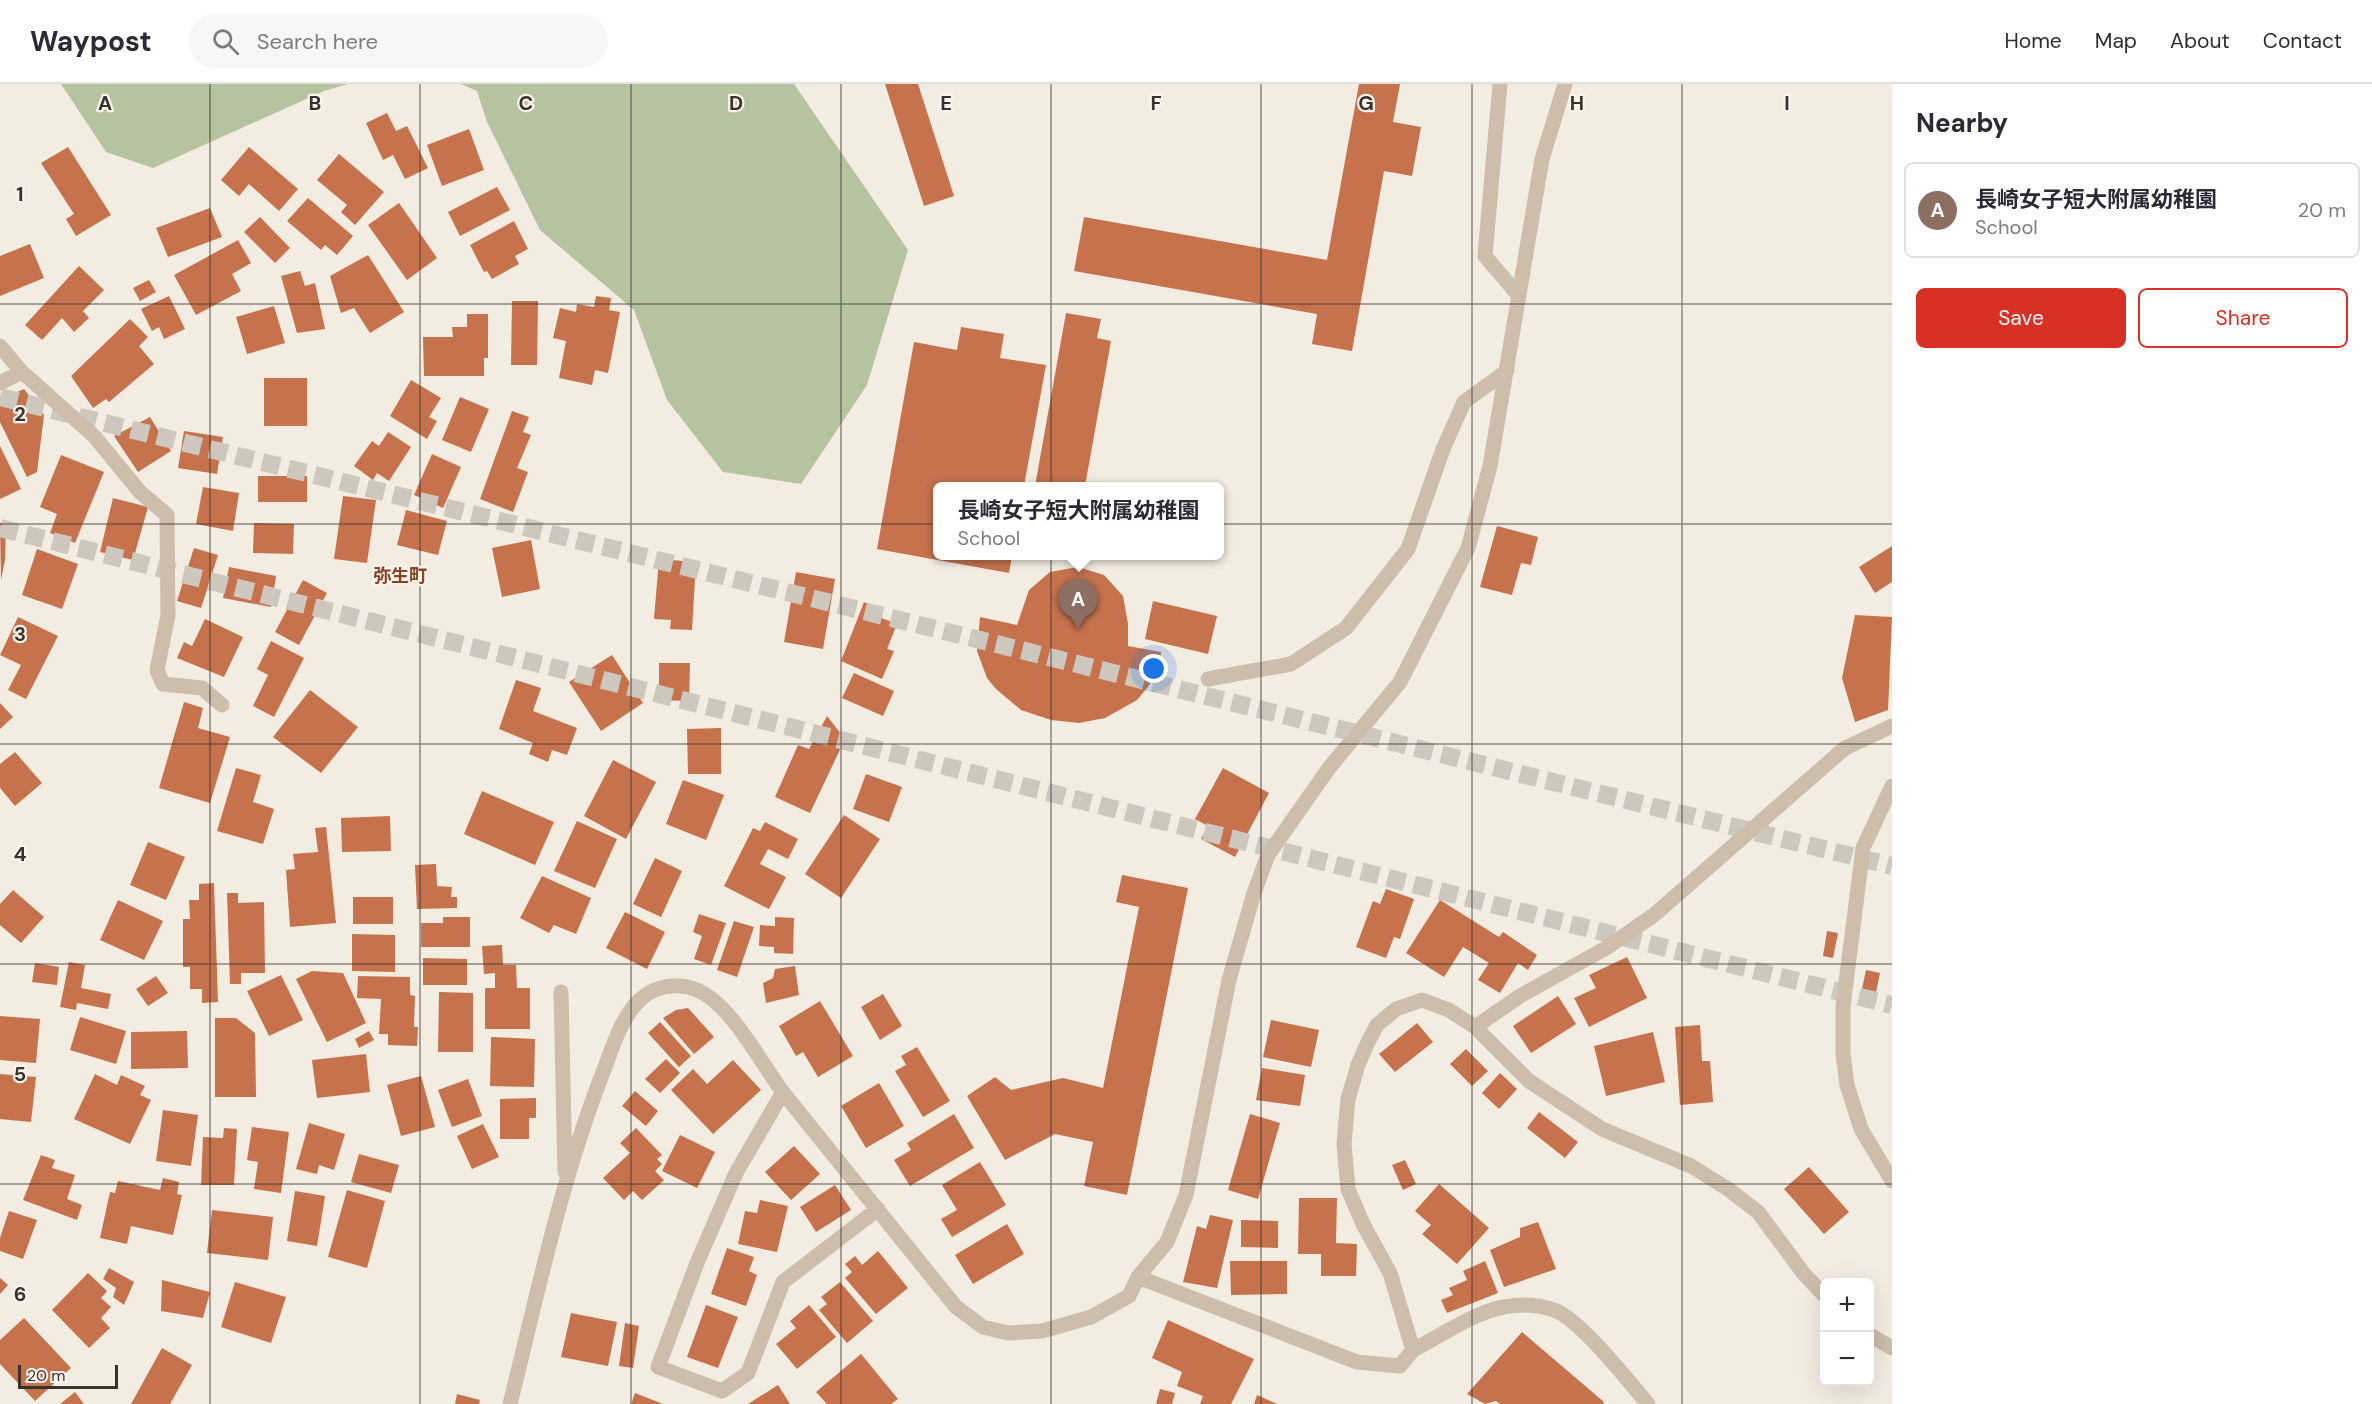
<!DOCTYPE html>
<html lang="en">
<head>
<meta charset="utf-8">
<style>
	body { margin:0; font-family:"DM Sans","Noto Sans JP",sans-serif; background:#f7f7f7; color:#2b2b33 }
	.controls { position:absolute; right:18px; bottom:18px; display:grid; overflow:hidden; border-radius:9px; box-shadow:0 6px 24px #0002 }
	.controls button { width:54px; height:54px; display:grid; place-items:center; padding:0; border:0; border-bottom:2px solid #e1e1e2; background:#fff; color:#2b2b33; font:30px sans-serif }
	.scale { position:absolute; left:18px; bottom:15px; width:100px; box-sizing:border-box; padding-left:6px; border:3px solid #3a312b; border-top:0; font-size:16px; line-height:21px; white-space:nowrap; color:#3a312b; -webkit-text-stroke:4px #fbf5ee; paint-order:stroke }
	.you { position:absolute; left:1154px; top:585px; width:21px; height:21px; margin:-15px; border:4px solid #fff; border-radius:50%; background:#1a73e8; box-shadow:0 0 0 9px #1a73e833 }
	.badge { display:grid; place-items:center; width:39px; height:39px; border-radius:50%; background:#d93025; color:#fff; font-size:20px; font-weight:700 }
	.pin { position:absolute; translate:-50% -50px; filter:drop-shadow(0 2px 3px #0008) }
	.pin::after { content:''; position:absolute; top:32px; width:21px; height:18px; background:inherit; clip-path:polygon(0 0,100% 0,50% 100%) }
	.popup { position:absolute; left:933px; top:398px; width:291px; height:78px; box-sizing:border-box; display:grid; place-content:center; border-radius:9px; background:#fff; filter:drop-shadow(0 2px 4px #0005); font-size:20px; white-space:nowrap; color:#7c7c81 }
	.popup b { font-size:22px; color:#2b2b33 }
	.popup::after { content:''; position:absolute; left:50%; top:100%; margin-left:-12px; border:12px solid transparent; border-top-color:#fff }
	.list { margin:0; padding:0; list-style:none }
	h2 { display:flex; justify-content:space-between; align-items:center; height:78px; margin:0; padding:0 24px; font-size:26px }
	h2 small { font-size:20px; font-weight:400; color:#7c7c81 }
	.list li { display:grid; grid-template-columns:39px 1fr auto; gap:18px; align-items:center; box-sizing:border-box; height:96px; margin:0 12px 12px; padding:0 12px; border:2px solid #e1e1e2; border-radius:9px }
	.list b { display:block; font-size:22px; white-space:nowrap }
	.list p { margin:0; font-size:20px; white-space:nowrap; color:#7c7c81 }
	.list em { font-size:20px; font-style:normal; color:#7c7c81 }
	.actions { display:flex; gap:12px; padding:18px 24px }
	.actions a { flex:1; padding:14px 0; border:2px solid #d93025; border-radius:9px; text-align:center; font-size:21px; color:#d93025 }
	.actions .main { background:#d93025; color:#fff }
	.icon { flex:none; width:33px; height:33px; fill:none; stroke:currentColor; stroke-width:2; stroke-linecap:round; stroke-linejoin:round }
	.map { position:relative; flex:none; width:1892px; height:1320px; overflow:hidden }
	header { display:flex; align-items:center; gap:36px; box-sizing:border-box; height:84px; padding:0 30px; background:#fff; border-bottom:2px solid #e1e1e2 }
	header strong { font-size:28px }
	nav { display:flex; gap:33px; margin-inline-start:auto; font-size:21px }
	.search { width:420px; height:54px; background:#f7f7f7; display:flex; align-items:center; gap:15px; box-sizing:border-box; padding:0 21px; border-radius:33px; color:#7c7c81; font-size:22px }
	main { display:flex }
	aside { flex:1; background:#fff }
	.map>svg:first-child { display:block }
	.green { fill:#b5c3a0 }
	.building { fill:#c5724d }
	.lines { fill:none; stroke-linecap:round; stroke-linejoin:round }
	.highway-tunnel { stroke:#cec7bd; stroke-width:18; stroke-dasharray:18 9; stroke-linecap:butt }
	.minor { stroke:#ccbdac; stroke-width:15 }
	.grid { fill:none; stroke:#3a312b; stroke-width:1.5; stroke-opacity:0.55 }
	.labels { text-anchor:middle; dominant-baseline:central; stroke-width:4.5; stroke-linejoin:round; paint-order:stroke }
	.quarter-label { font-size:18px; font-weight:bold; fill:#894324; stroke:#fbf5ee }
	.grid-label { font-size:20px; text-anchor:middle; font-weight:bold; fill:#3a312b; stroke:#fbf5ee; stroke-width:4.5; stroke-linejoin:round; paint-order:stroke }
</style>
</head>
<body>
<header>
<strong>Waypost</strong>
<div class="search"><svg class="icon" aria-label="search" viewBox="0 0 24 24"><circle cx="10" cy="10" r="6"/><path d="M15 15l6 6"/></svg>Search here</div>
<nav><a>Home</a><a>Map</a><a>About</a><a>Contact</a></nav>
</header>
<main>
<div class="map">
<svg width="1892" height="1320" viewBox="0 0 1892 1320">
	<rect width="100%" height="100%" fill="#f3ece1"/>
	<path class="green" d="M61 0H348L324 7 153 84 106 68Z
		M461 0H794L908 166 867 301 801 400 723 388 667 316 634 226 540 146 487 38 477 7Z"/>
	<path class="building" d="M885 0H918L954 112 924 122Z
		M1359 0H1400L1393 38 1421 43 1412 92 1384 87 1352 267 1312 260 1317 230 1074 187 1084 133 1327 176Z
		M387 29 396 47 407 42 428 84 405 95 393 71 383 76 366 39Z
		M469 45 484 86 442 102 427 61Z
		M68 63 111 131 76 152 66 135 74 130 41 79Z
		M249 63 298 105 279 127 249 100 239 112 221 96Z
		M339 70 384 108 355 141 341 128 347 121 317 96Z
		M497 103 510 126 460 152 448 128Z
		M308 114 353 152 337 171 325 161 321 166 287 137Z
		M399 119 437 174 407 196 368 141Z
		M210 124 222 153 168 173 156 144Z
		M260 133 290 164 275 179 244 148Z
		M514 137 528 165 515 172 519 180 492 195 487 187 484 188 470 161Z
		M238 156 251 179 232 190 241 207 196 231 174 191Z
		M30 160 44 194 0 212V172Z
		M368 171 404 228 370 249 354 224 341 229 330 192Z
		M79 182 104 206 83 227 89 234 74 248 62 234 42 256 25 241Z
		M300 187 305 202 315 199 325 245 297 249 281 192Z
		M149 196 156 208 140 217 133 204Z
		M169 212 185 245 164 255 159 243 152 247 141 225Z
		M596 212 611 214 609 226 620 228 608 289 595 286 592 301 559 294 566 257 553 254 560 224 576 228 577 220 594 223Z
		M512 217H538L537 281H511Z
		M274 222 285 259 247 270 236 233Z
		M1066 229 1101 235 1097 254 1111 257 1085 402H1035Z
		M467 230H488V274H484V292H424L423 253H453L452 243H467Z
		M130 235 148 253 139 262 154 280 109 318 106 315 93 324 71 292Z
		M961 243 1004 250 1000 274 1046 281 1024 402H937V472H1012L1009 489 877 465 914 258 957 266Z
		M264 294H307V342H264Z
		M411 296 441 314 429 333 437 337 427 355 390 332Z
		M24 305 44 331 37 388 27 393 0 338V316Z
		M460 313 489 325 471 368 442 356Z
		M512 327 529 333 523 348 531 351 517 384 528 388 513 428 480 415Z
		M150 333 171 367 138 388 114 352Z
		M184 347 223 353 217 390 178 384Z
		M388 348 411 363 389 397 377 389 373 396 354 382 372 357 379 362Z
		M0 362 21 405 0 415Z
		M432 370 461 383 443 424 414 411Z
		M61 371 104 388 75 459 50 449 57 430 40 423Z
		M258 392H307V418H258Z
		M203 403 239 409 233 447 196 440Z
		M343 412 376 416 367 479 334 475Z
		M113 414 148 423 133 476 100 468Z
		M406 426 447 437 438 471 397 461Z
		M0 439H6L5 476 1 496Z
		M254 439 294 440 293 470 253 469Z
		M1497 442 1538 453 1531 481 1521 479 1512 511 1480 503Z
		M531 456 540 505 502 513 492 464Z
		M1892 462V498L1875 509 1859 483Z
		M194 464 218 471 201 524 177 517Z
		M37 465 78 480 62 525 22 511Z
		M659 475 696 478 692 546 670 545 671 536 654 535Z
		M229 483 276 492 271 523 223 514Z
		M1078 483 1104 491 1123 512 1128 540V562L1161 568 1158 586 1148 603 1137 616 1105 634 1079 639 1051 636 1021 626 996 605 987 594 977 567 980 533 1017 541 1029 506 1050 488Z
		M796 488 835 495 823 565 784 558Z
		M303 496 327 509 299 561 275 548Z
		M1153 517 1217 532 1208 570 1145 555Z
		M864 518 882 526 879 533 897 540 887 565 894 567 882 595 841 577Z
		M1855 531 1892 533 1888 626 1855 638 1842 594Z
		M18 533 58 552 26 615 8 606 21 581 0 571Z
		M205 535 243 553 224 593 177 574 184 558 192 562Z
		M271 557 304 574 274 633 253 622 268 591 257 585Z
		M612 571 643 619 601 647 569 598Z
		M659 579H690L689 617 659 616Z
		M854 589 894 607 883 632 842 614Z
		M516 596 541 604 533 627 577 644 567 671 552 666 548 678 529 670 533 659 499 645Z
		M310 606 358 643 321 689 273 653Z
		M184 618 203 624 198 644 230 653 210 719 159 704Z
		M0 619 13 633 0 645Z
		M827 632 845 655 810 729 775 713 798 661 809 665Z
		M721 644V690H688L687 645Z
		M15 668 42 699 15 722 0 704V680Z
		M613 676 656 698 626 755 584 732Z
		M236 684 261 691 253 718 274 725 263 760 217 747Z
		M1223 684 1269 709 1235 773 1201 755 1208 742 1195 735Z
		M866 690 902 703 889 738 853 725Z
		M683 696 724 711 706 756 666 740Z
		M482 707 554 738 535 781 464 750Z
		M844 731 880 755 841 814 805 790Z
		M390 732 391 767 342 768 341 734Z
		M577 737 617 755 595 804 554 787Z
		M765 738 798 755 788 775 768 765 760 780 786 793 769 825 724 802 753 744 760 747Z
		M326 743 336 839 290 843 286 786 295 785 293 770 318 768 315 744Z
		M148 758 185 773 166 816 130 801Z
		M655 774 682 787 661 833 633 820Z
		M436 780 437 802 452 803 451 813H457V824L417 825 415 781Z
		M1122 791 1188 804 1127 1111 1084 1102 1093 1058 1055 1050 1005 1076 967 1012 995 993 1011 1006 1063 994 1103 1004 1139 823 1116 818Z
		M542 792 591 814 576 850 554 841 549 849 520 834Z
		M214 799 218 918 202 919V905H190V883H183V835H190L189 816H199V800Z
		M1386 805 1414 815 1400 855 1394 853 1386 874 1356 863 1373 817 1380 820Z
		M13 806 44 833 21 859 0 841V820Z
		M227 809H238V819L264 818 265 889H241V900H230Z
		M353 813H393V840H353Z
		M118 816 163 837 144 876 100 856Z
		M1440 816 1499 853 1503 848 1537 871 1528 886 1518 879 1500 909 1478 896 1489 879 1463 863 1444 893 1406 869Z
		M625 828 665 848 647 885 606 864Z
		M699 830 726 839 711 881 694 875 702 852 693 848Z
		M443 833H470V863H421V839H443Z
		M775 833 794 834 793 870 774 869V863L759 862 760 841 775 842Z
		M734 837 754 843 737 893 717 886Z
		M1827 847 1838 849 1833 874 1823 872Z
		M352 850 395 851V888L352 887Z
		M502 861 503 881H516L517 904H530V945H485V904H495V889L484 890 482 862Z
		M1627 873 1647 914 1589 943 1574 914 1596 904 1589 891Z
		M423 874 467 875V901H423Z
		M69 878 85 881 81 904 111 910 108 925 77 919 76 926 60 923Z
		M35 879 59 883 57 901 32 898Z
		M795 882 799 911 766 919 763 899 773 894 775 885Z
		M1866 886 1880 889 1876 908 1862 905Z
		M312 887 343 889 366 939 327 958 296 895Z
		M281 891 303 936 269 952 247 907Z
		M156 892 168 909 148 922 136 905Z
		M358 892 410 893V911L415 912 414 943H418L417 962 388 961V950H379L381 915 357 914Z
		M439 908 473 909V968H438Z
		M883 910 902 942 880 956 861 923Z
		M1558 912 1576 940 1531 969 1513 942Z
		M820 917 853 972 818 993 803 968 796 972 779 942Z
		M688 924 714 953 694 970 663 934 676 926Z
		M0 932 40 935 36 979 0 976Z
		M80 933 126 947 116 980 70 966Z
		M215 934H236L255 949 256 1013H215Z
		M1271 936 1319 946 1311 983 1263 973Z
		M660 938 691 972 679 983 648 949Z
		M1417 939 1433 958 1395 988 1379 970Z
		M1700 941 1702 977H1710L1713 1018 1680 1021 1675 943Z
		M187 947 188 984 131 985V948Z
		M369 947 374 956 359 964 355 955Z
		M1653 948 1665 998 1606 1012 1594 962Z
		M491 953 535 955 534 1003 490 1002Z
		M917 963 950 1017 923 1033 895 987 906 981 901 972Z
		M1466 965 1488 987 1472 1002 1450 980Z
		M366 970 370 1008 317 1014 312 976Z
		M666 975 680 989 660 1009 645 995Z
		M733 976 761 1006 713 1050 671 1006 693 985 707 1000Z
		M1262 984 1305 991 1300 1022 1256 1016Z
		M1500 989 1517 1005 1499 1025 1482 1009Z
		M0 990 36 993 31 1038 0 1035Z
		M95 990 117 1001 121 991 145 1002 140 1011 151 1016 130 1060 74 1035Z
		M421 992 435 1043 401 1052 387 1001Z
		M468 995 482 1032 452 1043 438 1006Z
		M879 999 904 1042 866 1064 841 1022Z
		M635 1007 658 1027 646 1042 622 1022Z
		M536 1014V1034H529V1055H500V1015Z
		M163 1026 198 1031 191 1082 156 1077Z
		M1539 1028 1578 1058 1565 1074 1527 1044Z
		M954 1030 974 1064 910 1102 894 1076 911 1066 907 1059Z
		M1250 1030 1280 1039 1258 1115 1228 1106Z
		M309 1039 345 1050 334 1086 319 1081 317 1090 296 1085Z
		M483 1040 499 1073 472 1085 457 1052Z
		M252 1043 289 1048 281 1109 254 1105 258 1078 247 1076Z
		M224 1044 237 1045 234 1101H201L203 1053 223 1054Z
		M636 1044 662 1071 657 1075 662 1080 655 1087 664 1096 642 1116 633 1107 624 1116 603 1094 630 1069 620 1059Z
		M680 1051 715 1068 697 1104 662 1087Z
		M794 1062 820 1090 791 1116 765 1088Z
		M359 1070 399 1081 391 1109 351 1098Z
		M41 1071 55 1076 52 1084 75 1091 67 1115 82 1121 77 1136 23 1116Z
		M1405 1076 1416 1100 1403 1106 1392 1081Z
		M980 1078 1006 1121 952 1153 941 1135 957 1126 942 1101Z
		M1809 1083 1849 1128 1824 1150 1784 1105Z
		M163 1094 179 1098 177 1110 182 1111 173 1151 131 1142 127 1160 100 1154 110 1108 115 1109 118 1097 160 1106Z
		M1439 1100 1489 1144 1457 1180 1422 1150 1431 1141 1415 1127Z
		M835 1101 851 1126 816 1148 800 1123Z
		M347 1106 385 1117 367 1184 328 1173Z
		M295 1107 325 1112 317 1162 287 1157Z
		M1299 1114H1337L1336 1159 1357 1160 1356 1192H1321V1170H1298Z
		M760 1116 788 1122 777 1168 738 1160 745 1127 757 1129Z
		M212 1126 273 1133 268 1176 207 1169Z
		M9 1127 37 1136 23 1175 0 1167V1154Z
		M1210 1131 1233 1136 1217 1204 1183 1198 1197 1142 1206 1145Z
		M1241 1136 1278 1137V1164L1241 1163Z
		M1538 1138 1556 1185 1504 1203 1490 1166 1520 1153V1144Z
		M1007 1140 1024 1170 973 1200 955 1171Z
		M727 1164 754 1173 749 1187 757 1191 746 1222 711 1210Z
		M878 1167 908 1204 876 1230 845 1194 852 1188 845 1180 855 1172 862 1181Z
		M1230 1177H1287V1210L1231 1211Z
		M1485 1177 1498 1209 1447 1229 1441 1216 1453 1211 1449 1204 1467 1196 1463 1187Z
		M109 1184 134 1198 124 1221 113 1213 116 1204 103 1195Z
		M88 1189 107 1207 101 1214 111 1223 101 1234 110 1244 89 1264 52 1226Z
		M0 1194 8 1201 0 1210Z
		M162 1196 210 1208 203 1234 161 1227Z
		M235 1198 286 1213 271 1259 221 1243Z
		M840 1198 873 1237 847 1259 819 1226 827 1220 821 1213Z
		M706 1221 738 1233 718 1284 687 1273Z
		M809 1221 836 1253 797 1285 776 1260 796 1244 790 1237Z
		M571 1229 617 1238 608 1282 561 1273Z
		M24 1234 71 1284 35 1317 0 1280V1256Z
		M1168 1236 1254 1275 1231 1320H1200L1203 1312 1177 1302 1182 1288 1152 1274Z
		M625 1239 639 1242 633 1284 619 1282Z
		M1522 1248 1604 1318 1603 1320H1500L1496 1317 1485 1320 1467 1310Z
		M162 1264 192 1281 170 1320H131Z
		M861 1270 898 1315 891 1320H827L816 1308Z
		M778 1301 790 1320H748Z
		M1160 1305 1175 1309 1172 1320H1156Z
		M75 1308 84 1320H60Z
		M635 1309 663 1320H631Z
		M457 1310 480 1316 479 1320H455Z
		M1257 1311 1277 1320H1254Z"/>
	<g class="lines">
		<path class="highway-tunnel" d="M0 313 1892 782
			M0 444 1892 921"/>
		<path class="minor" d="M1500 0 1485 172 1519 212
			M0 262 22 288 94 352 140 408 167 431 168 531 157 586 163 600 202 604 222 621
			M0 299 22 288
			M1208 595 1291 580 1346 544 1408 465 1443 365 1464 318 1507 287
			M1892 702 1863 764 1843 922V970L1847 1001 1861 1045 1892 1097
			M561 908 565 1088
			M1475 943 1520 912 1606 864 1654 831 1845 664 1892 642
			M783 1008 736 1089 697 1179 658 1283 722 1307 748 1289 783 1198 878 1125
			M1138 1193 1357 1278 1400 1282 1413 1266 1390 1189 1363 1140 1348 1105 1344 1060 1348 1015 1358 981 1367 960 1377 941 1396 925 1422 916 1449 926 1475 943 1529 997 1602 1045 1691 1082 1728 1105 1758 1128 1804 1190 1824 1211
			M1870 1251 1892 1264
			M1413 1266C1438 1253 1477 1227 1504 1223 1520 1220 1539 1221 1554 1226 1581 1236 1628 1297 1648 1320
			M510 1320C537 1212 560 1101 600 996 610 972 617 943 634 922 651 901 679 896 703 909 735 927 762 981 785 1011 842 1082 899 1152 956 1223L983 1243 1008 1249 1042 1247 1091 1233 1129 1212 1138 1193 1167 1158 1186 1111 1229 896 1254 809 1268 771 1329 684 1400 598 1468 464 1490 382 1542 75 1565 0"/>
	</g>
	<path class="grid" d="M210 0V1320M420 0V1320M631 0V1320M841 0V1320M1051 0V1320M1261 0V1320M1472 0V1320M1682 0V1320M0 220H1892M0 440H1892M0 660H1892M0 880H1892M0 1100H1892"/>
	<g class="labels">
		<g class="quarter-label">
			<text x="400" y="492">弥生町</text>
		</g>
	</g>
	<g class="grid-label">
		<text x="105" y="26">A</text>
		<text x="315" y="26">B</text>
		<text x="526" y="26">C</text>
		<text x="736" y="26">D</text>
		<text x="946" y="26">E</text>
		<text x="1156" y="26">F</text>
		<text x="1366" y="26">G</text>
		<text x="1577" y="26">H</text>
		<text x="1787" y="26">I</text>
		<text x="20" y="117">1</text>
		<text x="20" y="337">2</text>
		<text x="20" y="557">3</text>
		<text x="20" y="777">4</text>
		<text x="20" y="997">5</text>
		<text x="20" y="1217">6</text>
	</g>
</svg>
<div class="controls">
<button>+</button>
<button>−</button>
</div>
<div class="scale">20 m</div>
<div class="you"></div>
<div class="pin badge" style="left:1078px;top:545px;background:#8d6e63">A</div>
<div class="popup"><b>長崎女子短大附属幼稚園</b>School</div>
</div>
<aside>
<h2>Nearby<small></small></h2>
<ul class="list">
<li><span class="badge" style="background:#8d6e63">A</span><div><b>長崎女子短大附属幼稚園</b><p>School</p></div><em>20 m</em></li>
</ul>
<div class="actions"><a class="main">Save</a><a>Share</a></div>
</aside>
</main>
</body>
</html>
